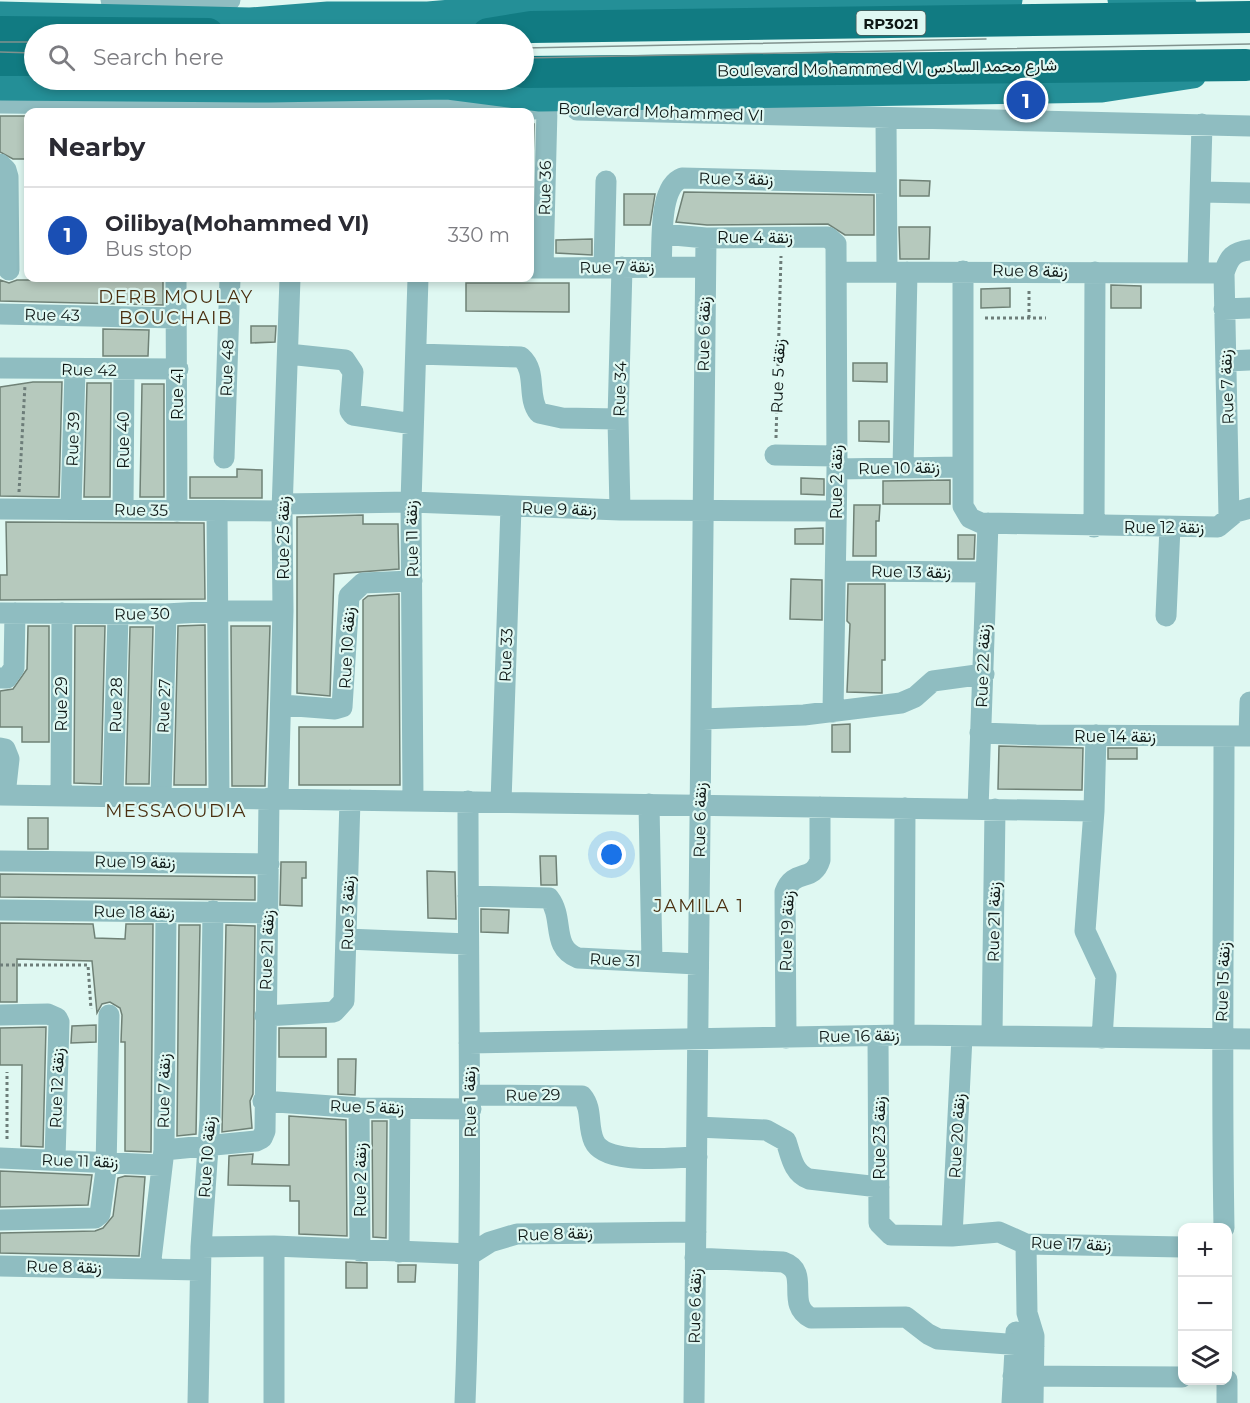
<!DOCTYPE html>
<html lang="en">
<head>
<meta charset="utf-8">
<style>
	body { margin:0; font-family:Montserrat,Vazirmatn,sans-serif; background:#f7f7f7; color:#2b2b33 }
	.controls { position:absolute; right:18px; bottom:18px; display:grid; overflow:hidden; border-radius:12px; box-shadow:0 3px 9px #0003 }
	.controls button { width:54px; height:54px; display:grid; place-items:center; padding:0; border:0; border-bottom:2px solid #e1e1e2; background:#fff; color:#2b2b33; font:30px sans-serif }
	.you { position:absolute; left:612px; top:855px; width:21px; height:21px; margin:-15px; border:4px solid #fff; border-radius:50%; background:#1a73e8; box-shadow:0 0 0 9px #1a73e833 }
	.badge { display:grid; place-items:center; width:39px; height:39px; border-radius:50%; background:#0b8043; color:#fff; font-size:20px; font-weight:700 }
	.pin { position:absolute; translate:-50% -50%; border:3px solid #fff; box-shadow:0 2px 6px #0006 }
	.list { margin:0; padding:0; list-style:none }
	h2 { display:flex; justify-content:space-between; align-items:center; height:78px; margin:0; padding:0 24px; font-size:26px }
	h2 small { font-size:20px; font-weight:400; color:#7c7c81 }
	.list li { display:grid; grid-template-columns:39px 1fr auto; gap:18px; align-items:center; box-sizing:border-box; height:96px; padding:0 24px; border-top:2px solid #e1e1e2 }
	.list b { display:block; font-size:22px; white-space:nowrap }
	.list p { margin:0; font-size:20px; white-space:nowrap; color:#7c7c81 }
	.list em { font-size:20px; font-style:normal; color:#7c7c81 }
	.icon { flex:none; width:33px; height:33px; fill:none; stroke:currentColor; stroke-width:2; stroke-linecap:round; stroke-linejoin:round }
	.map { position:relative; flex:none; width:1250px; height:1403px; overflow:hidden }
	.search { position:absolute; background:#fff; box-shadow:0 3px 9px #0003; left:24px; top:24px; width:510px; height:66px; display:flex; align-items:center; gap:15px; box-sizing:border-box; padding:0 21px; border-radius:33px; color:#7c7c81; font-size:22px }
	.panel { position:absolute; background:#fff; box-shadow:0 3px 9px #0003; left:24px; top:108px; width:510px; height:174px; border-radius:12px }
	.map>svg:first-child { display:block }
	.building { fill:#b6c9bd; stroke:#6f8176; stroke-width:1.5 }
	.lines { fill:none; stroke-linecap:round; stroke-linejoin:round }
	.path { stroke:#6d7d79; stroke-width:3; stroke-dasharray:3 3; stroke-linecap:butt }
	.minor { stroke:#8fbdc1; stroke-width:21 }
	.major { stroke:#248f97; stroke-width:27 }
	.highway { stroke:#117b82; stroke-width:32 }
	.tram { stroke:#80928e; stroke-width:1.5 }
	.labels { text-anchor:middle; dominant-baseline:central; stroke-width:4.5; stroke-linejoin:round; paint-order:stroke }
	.shield { fill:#dff8f2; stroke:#4d5b58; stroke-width:1.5 }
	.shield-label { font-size:15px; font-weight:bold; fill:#0f1816 }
	.street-label { font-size:16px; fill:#0f1816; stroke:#dff8f2 }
	.neighbourhood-label { font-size:18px; letter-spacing:1.5px; fill:#4a2f10; stroke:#dff8f2 }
</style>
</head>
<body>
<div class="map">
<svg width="1250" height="1403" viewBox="0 0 1250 1403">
	<rect width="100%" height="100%" fill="#dff8f2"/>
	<path class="building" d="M0 116H28V159H13L0 152Z
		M530 124H534L533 160H530Z
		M900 180 930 181 929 196H900Z
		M684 192 874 195V235H845L828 224 707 225 676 222Z
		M624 194H655L650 225H624Z
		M899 227H930L929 259H900Z
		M592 239V255L556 253V240Z
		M0 280 9 283 17 280H163V305L0 301Z
		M466 283H569V312L466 311Z
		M1111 285 1141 286V308H1111Z
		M1010 288V307L981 308V289Z
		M251 326H276L275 342 251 343Z
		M103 329 149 330 148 356H103Z
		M853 363H887V382L853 381Z
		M33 382H62L59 497 0 496V387Z
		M87 383H111L110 497H84Z
		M142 384H164V497H140Z
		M859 421H889V442L859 441Z
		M237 469 262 470V498H190V477H237Z
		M801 478 824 479V495L801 494Z
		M950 480V504H883V481Z
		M854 505H880L879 521H876V556H853Z
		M363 515V524H398L399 569 334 574 330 696 297 693V517Z
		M6 522 204 523 205 599 0 600V575H7Z
		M823 528V544H795V529Z
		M958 535H975L974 559H958Z
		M791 579 822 580V620L790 619Z
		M848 584H885V660H882V693L847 692 850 624 847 621Z
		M399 594 400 785H299V727H363V600L368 596Z
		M205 625 206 785H174L178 626Z
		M28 626H49V742H22V727H0V691L13 689 27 669Z
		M75 626H105L101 784 74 783Z
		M231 626H270L265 786H232Z
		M130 627H153L149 784H126Z
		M850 724V752H832V725Z
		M999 746 1083 748 1082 790 998 789Z
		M1108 748H1137V759H1108Z
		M28 818H48V849H28Z
		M540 856H556L557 885H541Z
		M281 862H306V878H302V906L280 905Z
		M427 871 455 872 456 919 428 918Z
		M0 874 255 877V900L0 897Z
		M481 909 509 910 508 933 481 932Z
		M0 923 93 924 95 938 125 939 126 924H153L151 1152 125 1151V1042H121L122 1015 120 1008 110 1002 102 1004 97 1013 92 961 17 959V1002H0Z
		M179 925H200L196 1134 177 1136Z
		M226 925 255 926 253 1094 250 1101 252 1128 222 1132Z
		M96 1025V1042L71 1043 72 1026Z
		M46 1027 43 1147 21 1146 22 1065H0V1028Z
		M279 1028H326V1057H279Z
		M338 1059H356L355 1095 338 1094Z
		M289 1116 346 1120 347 1236 299 1234V1201H290V1186L228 1185 229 1156 253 1154 252 1164 289 1165Z
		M372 1121H387L386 1238 373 1237Z
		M0 1171 92 1175 88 1205 0 1207Z
		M125 1176 145 1177 139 1256 0 1253V1233L95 1231 103 1228 113 1216 118 1178Z
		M346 1262 367 1263V1288H346Z
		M398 1265H416L415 1282H398Z"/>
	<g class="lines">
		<path class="path" d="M1029 291V318
			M985 318H1046
			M776 438 781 256
			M19 492 25 385
			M0 965H88L91 1009
			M7 1139V1072"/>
		<path class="minor" d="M111 0H230
			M0 103 542 109
			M577 110 1250 126
			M886 119 887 272
			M0 164 6 170 8 177 9 270
			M1201 192 1250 193
			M663 234 706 238 828 237 836 244 837 469 833 712
			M661 266C663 243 658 187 682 178L885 183
			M604 267 606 181
			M530 268 705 267
			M543 268 547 109
			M963 271V506L970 518 981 523 1218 527 1236 512 1250 508
			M1198 271 1202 124
			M836 272 1224 273
			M176 278 177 511
			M1224 309 1250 308
			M0 314 177 318
			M288 354 345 360 353 372 350 411 353 415 413 424
			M416 354 521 357C538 372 526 397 539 413L562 418 618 419
			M1227 361 1250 360
			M0 368 178 369
			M775 455 836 456
			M224 458 230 278
			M903 468 907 272
			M837 469 961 467
			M283 504 411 502 620 510 836 511
			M0 509 282 511
			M71 509 75 369
			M123 509 124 370
			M620 510 618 419 622 267
			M217 512 219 798
			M1229 517 1224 273C1229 257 1233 252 1250 250
			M1094 527 1095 272
			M836 571 986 572
			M0 613 166 614 218 611H283
			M1166 616 1170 527
			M0 678H7L14 668 15 613
			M282 705 335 709 342 707 349 596 363 583 412 581
			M703 719 804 715 901 703 915 697 933 681 984 674
			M980 733 1036 735 1250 736
			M1096 735 1094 811 1085 931 1106 976 1102 1038
			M1249 736 1250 702
			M0 748 5 749 9 759 5 795
			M0 795 1094 811
			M61 795 62 613
			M113 796 118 615
			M161 797 166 614
			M278 798 283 611 282 511 290 278
			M413 801 411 502 418 278
			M501 802 511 507
			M649 804 652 962
			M978 809 988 523
			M0 861 269 864
			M468 896 549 898C565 919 550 947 578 958L697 964
			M0 910 269 913
			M347 939 468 944
			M0 1015 48 1014 57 1018 59 1022 55 1159
			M265 1016 334 1012 344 1001 350 800
			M904 1035 905 808
			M992 1035 995 809
			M878 1036 879 1223 891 1235 952 1236 999 1232 1026 1244 1182 1247
			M786 1038 785 892C794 868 813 883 820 860V807
			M469 1043 904 1035 1250 1039
			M472 1095 582 1096C593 1109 587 1126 594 1141 605 1166 673 1157 697 1157
			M263 1101 359 1108 471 1109
			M359 1108 360 1251
			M697 1127 766 1130 786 1141C791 1156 793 1173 809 1179L879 1187
			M164 1150 256 1141 262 1138 265 1131 269 798
			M0 1158 160 1165
			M0 1220 95 1218 100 1214 106 1170 109 1015
			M1224 1228C1221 1064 1224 900 1224 736
			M952 1236 962 1037
			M1026 1244 1027 1313 1034 1336 1033 1403
			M201 1247 274 1246 471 1254 490 1242 517 1234 696 1232
			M399 1252 400 1109
			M695 1258 783 1262C812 1272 784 1304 811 1318L906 1317 928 1334 938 1339 1034 1346
			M0 1266 200 1270
			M150 1268 164 1150 166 913
			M1013 1376 1182 1377
			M198 1403 201 1247 210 1119 213 911
			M274 1403V1246
			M465 1403C473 1202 468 1002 468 801
			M694 1403 706 238
			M1012 1403 1016 1332
			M1227 1403V1380"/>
		<path class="major" d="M1121 0 1184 7
			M0 15 250 21 328 15H428L555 4 971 5 1009 0
			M0 87 269 89 448 86 540 98 1102 89 1193 75"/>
		<path class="highway" d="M0 32 208 34
			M488 34 531 27 1250 17
			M0 60H34
			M524 72 1246 65"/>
		<path class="tram" d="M0 42H34
			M524 48 986 39
			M0 52 34 53
			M524 58 1250 44"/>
	</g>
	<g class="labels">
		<rect class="shield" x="856.5" y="11" width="69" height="24" rx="4.5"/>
		<g class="shield-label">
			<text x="891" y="23">RP3021</text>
		</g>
		<g class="street-label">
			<text transform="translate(887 68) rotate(-1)">Boulevard Mohammed VI شارع محمد السادس</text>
			<text transform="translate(661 112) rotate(2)">Boulevard Mohammed VI</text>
			<text transform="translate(736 179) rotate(1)">Rue 3 زنقة</text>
			<text transform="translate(545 188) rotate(-89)">Rue 36</text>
			<text x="755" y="237">Rue 4 زنقة</text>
			<text transform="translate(617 267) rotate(-1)">Rue 7 زنقة</text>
			<text transform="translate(1030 271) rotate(1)">Rue 8 زنقة</text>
			<text transform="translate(52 315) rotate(1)">Rue 43</text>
			<text transform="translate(704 334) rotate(-89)">Rue 6 زنقة</text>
			<text transform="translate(227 368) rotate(-88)">Rue 48</text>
			<text transform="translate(89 370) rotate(1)">Rue 42</text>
			<text transform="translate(778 376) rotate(-88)">Rue 5 زنقة</text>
			<text transform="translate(1227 387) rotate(-92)">Rue 7 زنقة</text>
			<text transform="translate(620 389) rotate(-88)">Rue 34</text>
			<text transform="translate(177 394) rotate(-90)">Rue 41</text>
			<text transform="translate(73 439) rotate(-88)">Rue 39</text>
			<text transform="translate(123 440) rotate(-90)">Rue 40</text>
			<text transform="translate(899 468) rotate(-1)">Rue 10 زنقة</text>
			<text transform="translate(836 482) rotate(-90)">Rue 2 زنقة</text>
			<text transform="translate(559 509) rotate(2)">Rue 9 زنقة</text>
			<text transform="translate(141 510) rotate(1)">Rue 35</text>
			<text x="1164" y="527">Rue 12 زنقة</text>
			<text transform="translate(283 538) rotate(-90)">Rue 25 زنقة</text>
			<text transform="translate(412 539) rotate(-91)">Rue 11 زنقة</text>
			<text transform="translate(911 572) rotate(1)">Rue 13 زنقة</text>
			<text transform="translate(142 614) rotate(-1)">Rue 30</text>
			<text transform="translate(347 648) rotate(-87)">Rue 10 زنقة</text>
			<text transform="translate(506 655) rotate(-88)">Rue 33</text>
			<text transform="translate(983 666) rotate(-88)">Rue 22 زنقة</text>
			<text transform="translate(61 704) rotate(-90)">Rue 29</text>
			<text transform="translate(116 705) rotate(-89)">Rue 28</text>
			<text transform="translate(164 706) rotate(-88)">Rue 27</text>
			<text x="1115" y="736">Rue 14 زنقة</text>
			<text transform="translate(700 820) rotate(-89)">Rue 6 زنقة</text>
			<text transform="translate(135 862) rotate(1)">Rue 19 زنقة</text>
			<text transform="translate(134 912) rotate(1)">Rue 18 زنقة</text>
			<text transform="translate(348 913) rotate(-89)">Rue 3 زنقة</text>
			<text transform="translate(994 922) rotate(-89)">Rue 21 زنقة</text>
			<text transform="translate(787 931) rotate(-88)">Rue 19 زنقة</text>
			<text transform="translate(267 950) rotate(-88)">Rue 21 زنقة</text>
			<text transform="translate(615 960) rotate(3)">Rue 31</text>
			<text transform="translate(1223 982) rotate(-88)">Rue 15 زنقة</text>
			<text transform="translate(859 1036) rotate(-1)">Rue 16 زنقة</text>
			<text transform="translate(57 1088) rotate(-88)">Rue 12 زنقة</text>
			<text transform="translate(164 1091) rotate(-89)">Rue 7 زنقة</text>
			<text transform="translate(533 1095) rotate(-1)">Rue 29</text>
			<text transform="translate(470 1102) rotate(-91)">Rue 1 زنقة</text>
			<text transform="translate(367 1107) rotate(2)">Rue 5 زنقة</text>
			<text transform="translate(957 1136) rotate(-87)">Rue 20 زنقة</text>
			<text transform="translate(879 1138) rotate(-90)">Rue 23 زنقة</text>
			<text transform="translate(207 1157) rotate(-86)">Rue 10 زنقة</text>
			<text transform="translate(80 1161) rotate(2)">Rue 11 زنقة</text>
			<text transform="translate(360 1180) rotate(-90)">Rue 2 زنقة</text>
			<text transform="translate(555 1234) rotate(-2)">Rue 8 زنقة</text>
			<text transform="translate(1071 1244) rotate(2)">Rue 17 زنقة</text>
			<text transform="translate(64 1267) rotate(1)">Rue 8 زنقة</text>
			<text transform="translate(695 1306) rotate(-89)">Rue 6 زنقة</text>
		</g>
		<g class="neighbourhood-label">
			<text x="176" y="297">DERB MOULAY<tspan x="176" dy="21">BOUCHAIB</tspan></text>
			<text x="176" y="811">MESSAOUDIA</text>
			<text x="699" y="906">JAMILA 1</text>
		</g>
	</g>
</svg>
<div class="controls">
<button>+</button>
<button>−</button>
<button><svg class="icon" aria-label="layers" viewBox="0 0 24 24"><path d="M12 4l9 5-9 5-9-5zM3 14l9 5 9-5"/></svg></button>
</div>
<div class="you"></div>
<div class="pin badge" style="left:1026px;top:100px;background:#1a4fb4">1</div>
<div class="search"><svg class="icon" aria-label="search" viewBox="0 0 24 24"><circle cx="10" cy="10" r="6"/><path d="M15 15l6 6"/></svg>Search here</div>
<section class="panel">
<h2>Nearby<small></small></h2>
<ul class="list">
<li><span class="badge" style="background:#1a4fb4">1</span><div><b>Oilibya(Mohammed VI)</b><p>Bus stop</p></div><em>330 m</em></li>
</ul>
</section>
</div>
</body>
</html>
